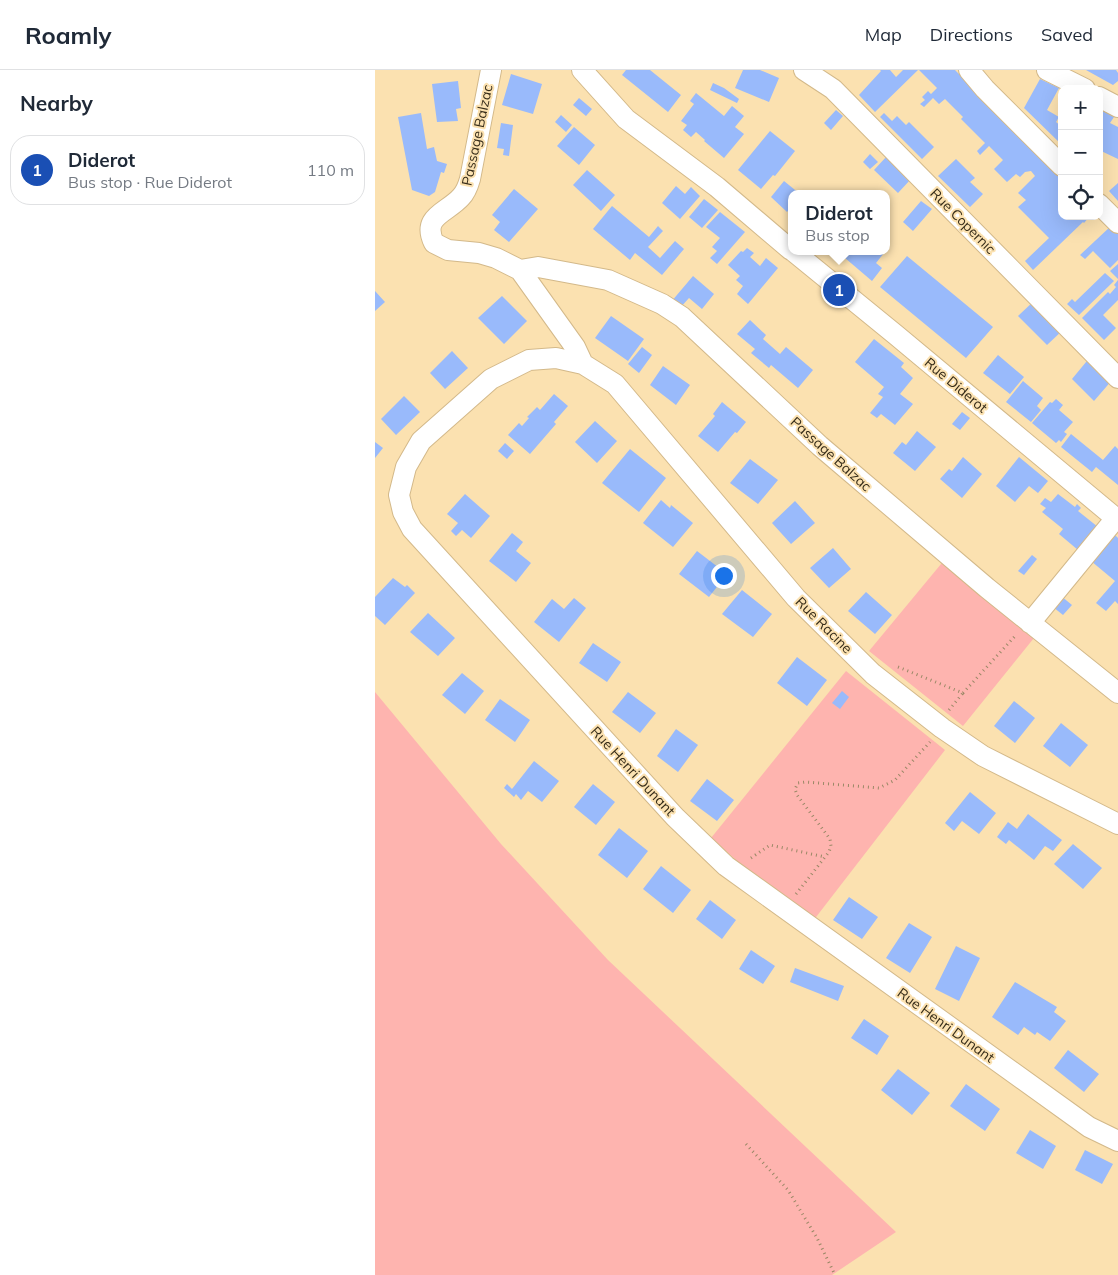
<!DOCTYPE html>
<html lang="en">
<head>
<meta charset="utf-8">
<style>
	body { margin:0; font-family:Mulish,sans-serif; background:#f2f2f3; color:#1f2937 }
	.controls { position:absolute; right:15px; top:15px; display:grid; overflow:hidden; border-radius:10px; box-shadow:0 5px 20px #0002 }
	.controls button { width:45px; height:45px; display:grid; place-items:center; padding:0; border:0; border-bottom:1px solid #e0e1e3; background:#fff; color:#1f2937; font:25px sans-serif }
	.you { position:absolute; left:348px; top:505px; width:18px; height:18px; margin:-12px; border:4px solid #fff; border-radius:50%; background:#1a73e8; box-shadow:0 0 0 8px #1a73e833 }
	.badge { display:grid; place-items:center; width:32px; height:32px; border-radius:50%; background:#1a73e8; color:#fff; font-size:16px; font-weight:700 }
	.pin { position:absolute; translate:-50% -50%; border:2px solid #fff; box-shadow:0 1px 5px #0006 }
	.popup { position:absolute; left:413px; top:120px; width:102px; height:65px; box-sizing:border-box; display:grid; place-content:center; border-radius:10px; background:#fff; filter:drop-shadow(0 1px 4px #0005); font-size:16px; white-space:nowrap; color:#747a83 }
	.popup b { font-size:19px; color:#1f2937 }
	.popup::after { content:''; position:absolute; left:50%; top:100%; margin-left:-10px; border:10px solid transparent; border-top-color:#fff }
	.list { margin:0; padding:0; list-style:none }
	h2 { display:flex; justify-content:space-between; align-items:center; height:65px; margin:0; padding:0 20px; font-size:21px }
	h2 small { font-size:16px; font-weight:400; color:#747a83 }
	.list li { display:grid; grid-template-columns:32px 1fr auto; gap:15px; align-items:center; box-sizing:border-box; height:70px; margin:0 10px 10px; padding:0 10px; border:1px solid #e0e1e3; border-radius:20px }
	.list b { display:block; font-size:19px; white-space:nowrap }
	.list p { margin:0; font-size:16px; white-space:nowrap; color:#747a83 }
	.list em { font-size:16px; font-style:normal; color:#747a83 }
	.icon { flex:none; width:28px; height:28px; fill:none; stroke:currentColor; stroke-width:2; stroke-linecap:round; stroke-linejoin:round }
	.map { position:relative; flex:none; width:743px; height:1205px; overflow:hidden }
	header { display:flex; align-items:center; gap:30px; box-sizing:border-box; height:70px; padding:0 25px; background:#fff; border-bottom:1px solid #e0e1e3 }
	header strong { font-size:24px }
	nav { display:flex; gap:28px; margin-inline-start:auto; font-size:18px }
	main { display:flex }
	aside { flex:1; background:#fff }
	.map>svg:first-child { display:block }
	.green { fill:#feb4af }
	.building { fill:#99bafb }
	.lines { fill:none; stroke-linecap:round; stroke-linejoin:round }
	.minor-casing { stroke:#d3b98a; stroke-width:22 }
	.path { stroke:#9a8866; stroke-width:3; stroke-dasharray:1 4; stroke-linecap:butt }
	.minor { stroke:#fff; stroke-width:20 }
	.labels { text-anchor:middle; dominant-baseline:central; stroke-width:4; stroke-linejoin:round; paint-order:stroke }
	.street-label { font-size:14px; fill:#362c19; stroke:#fbe1b0 }
</style>
</head>
<body>
<header>
<strong>Roamly</strong>
<nav><a>Map</a><a>Directions</a><a>Saved</a></nav>
</header>
<main>
<aside>
<h2>Nearby<small></small></h2>
<ul class="list">
<li><span class="badge" style="background:#1a4fb4">1</span><div><b>Diderot</b><p>Bus stop · Rue Diderot</p></div><em>110 m</em></li>
</ul>
</aside>
<div class="map">
<svg width="743" height="1205" viewBox="0 0 743 1205">
	<rect width="100%" height="100%" fill="#fbe1b0"/>
	<path class="green" d="M571 488 663 563 588 656 494 581Z
		M471 601 570 680 438 851 369 797 336 768Z
		M0 622 126 774 233 890 521 1162 457 1205H0Z"/>
	<path class="building" d="M251 0H275L306 25 293 42 247 5Z
		M368 0H385L404 8 394 32 360 18Z
		M505 0H515L521 7 528 0H543L500 42 484 25 506 1Z
		M544 0H580L687 108V146H715L709 153 708 152 658 200 650 191 674 168 643 137 651 130 643 123 660 106 656 101 650 102 645 107 641 104 632 112 619 99 628 90 614 76 605 85 602 81 610 73 586 49 588 47 570 29 564 34 558 28 549 37 545 34 550 30 547 27 553 21 556 24 562 18Z
		M711 0H741L743 3V11L738 15Z
		M136 4 167 14 158 44 127 35Z
		M665 9 684 18 672 40 684 47 681 52 687 57V75L649 38Z
		M83 11 86 38 81 39 83 51 62 52 57 14Z
		M338 13 349 18 364 29 362 33 335 20Z
		M321 23 349 46 357 36 369 46 360 57 369 64 349 88 329 71 330 70 321 62 316 67 308 60 312 55 306 51 319 34 315 31Z
		M204 28 217 39 211 46 198 35Z
		M724 39 739 47 735 53 743 57V89L724 80Z
		M461 40 468 46 456 60 449 53Z
		M46 43 52 79 59 77 62 91 72 94 69 103 66 102 60 122 54 126 37 120 23 47Z
		M509 43 517 51 522 46 531 55 534 52 559 77 547 89 505 47Z
		M186 45 197 55 191 62 180 52Z
		M126 53 138 55 134 86 128 85 129 79 122 78Z
		M199 57 220 75 204 95 182 76Z
		M395 61 420 81 400 106 398 105 386 119 363 100Z
		M495 84 503 92 495 99 488 92Z
		M512 86 536 109 523 123 499 100Z
		M581 89 600 108 595 112 608 124 595 137 563 106Z
		M212 100 240 125 226 141 198 115Z
		M409 111 425 124H416V137L412 142 396 127Z
		M743 113V131L734 121Z
		M301 116 310 124 316 117 325 126 305 149 287 133Z
		M139 119 163 139 134 172 119 160 125 152 117 145Z
		M329 129 343 140 327 158 314 147Z
		M546 131 557 139 538 161 528 152Z
		M237 136 274 167 283 156 288 161 273 177 285 188 300 171 309 179 287 205 260 183 255 190 218 159Z
		M345 142 370 162 342 194 335 188 342 181 337 177 345 168 331 157Z
		M736 156 743 163V190L735 198 718 181 710 189 705 185Z
		M372 178 379 183 375 187 385 196 391 188 403 198 373 234 362 224 368 216 361 210 365 206 353 195 366 181 368 182Z
		M465 181H506L509 183 501 193 507 198 497 211 470 188 471 187Z
		M532 186 618 257 591 288 505 217Z
		M743 194V209L735 201Z
		M730 203 739 211 704 245 692 234 697 229 700 232Z
		M318 206 339 224 327 239 314 228 305 238 296 232Z
		M743 210V230L728 245 741 258 729 270 707 248 733 222 735 224 741 217 739 215Z
		M0 221 10 232 0 241Z
		M127 226 152 251 129 274 103 248Z
		M660 230 689 259 672 275 643 246Z
		M236 246 269 269 253 291 220 268Z
		M375 250 391 265 388 269 405 284 411 277 438 300 423 318 396 295 394 298 376 283 380 279 362 264Z
		M499 269 529 293 526 297 538 308 525 324 538 334 520 355 506 344 502 348 495 343 508 327 503 324 509 317 480 292Z
		M267 277 277 285 264 303 253 294Z
		M77 281 93 298 70 319 55 303Z
		M623 285 649 307 635 324 608 303Z
		M716 286 738 309 719 331 697 309Z
		M288 296 315 315 301 335 275 315Z
		M648 311 668 328 662 336 666 340 656 352 631 332Z
		M179 324 193 336 179 352 181 354 155 384 133 365 144 353 147 356 154 348 152 347 162 337 165 340Z
		M29 326 45 342 21 365 6 349Z
		M681 329 688 335 684 340 698 352 689 362 692 364 686 372 684 370 681 373 657 353 675 332 677 333Z
		M347 332 371 352 362 363 360 362 343 382 323 366 340 346 338 344Z
		M587 342 595 348 585 360 577 354Z
		M220 351 242 371 222 393 200 372Z
		M542 361 561 377 540 401 518 383 527 372 531 375Z
		M696 364 728 390 740 376 743 379V415L721 397 717 402 686 377Z
		M0 372 8 378 0 388Z
		M130 373 139 381 132 389 123 381Z
		M255 379 291 408 264 442 227 413Z
		M588 387 607 404 587 428 565 409 574 399 577 401Z
		M644 387 673 411 663 423 654 416 640 432 621 416Z
		M375 389 403 410 383 434 355 413Z
		M90 424 115 446 96 468 87 460 81 466 76 461 83 453 72 444Z
		M683 424 700 437 702 434 706 438 703 441 723 457 703 480 684 464 688 459 667 442 671 438 665 434 670 428 676 432Z
		M286 430 295 438 296 435 318 453 298 477 268 453Z
		M420 431 440 453 416 474 397 453Z
		M137 463 148 472 141 481 156 493 141 512 114 491Z
		M739 464 743 468V534L740 531 731 541 721 533 740 511 716 491Z
		M458 478 476 499 454 518 435 498Z
		M322 481 352 504 334 527 304 504Z
		M657 485 662 489 649 505 643 501Z
		M18 508 30 517 32 515 40 523 10 555 0 546V527Z
		M367 520 397 544 378 567 347 544Z
		M491 522 517 545 500 564 473 541Z
		M686 526 697 535 688 545 678 537Z
		M199 528 211 538 184 572 159 552 177 529 189 539Z
		M53 543 80 568 63 586 35 562Z
		M218 573 246 592 232 612 204 593Z
		M422 587 452 610 432 636 402 613Z
		M87 603 109 621 90 644 67 625Z
		M467 621 474 627 465 639 457 633Z
		M253 622 281 643 265 663 237 642Z
		M125 629 155 650 140 672 110 650Z
		M639 631 660 648 640 673 619 656Z
		M686 653 713 675 695 697 668 676Z
		M301 659 323 675 303 702 282 686Z
		M159 691 184 711 167 732 153 721 146 730 141 724 139 727 129 718 132 714 137 719Z
		M332 709 359 730 342 751 315 731Z
		M218 714 240 732 221 755 199 737Z
		M595 722 621 743 604 764 587 751 579 761 570 753Z
		M653 744 687 770 678 781 670 776 659 790 634 770 631 774 622 767 633 752 642 759Z
		M244 758 273 781 252 808 223 785Z
		M698 774 727 798 708 819 679 794Z
		M286 796 316 820 298 843 268 819Z
		M474 827 503 847 487 869 458 850Z
		M335 830 361 850 347 869 321 849Z
		M534 853 557 867 535 903 511 888Z
		M581 876 605 888 584 931 560 919Z
		M376 880 400 896 388 914 364 899Z
		M420 898 469 916 463 931 415 912Z
		M640 912 682 937 679 942 691 951 675 971 662 962 660 965 649 957 643 965 617 947Z
		M489 949 514 966 502 985 476 968Z
		M693 980 724 1004 709 1022 679 998Z
		M523 999 555 1023 537 1045 506 1020Z
		M591 1014 625 1039 610 1061 575 1036Z
		M655 1060 681 1076 668 1099 641 1083Z
		M710 1080 738 1094 727 1114 700 1100Z"/>
	<g class="lines">
		<g class="minor-casing">
			<path id="minor" d="M116 0 95 109C93 116 91 122 86 127 72 143 46 146 59 173L73 180 104 183 121 188 145 200 200 277 208 294
				M207 0 251 49 342 117 416 180
				M429 0 458 19 743 308
				M594 0 610 19 687 96
				M672 0 710 19
				M724 27 743 37
				M724 134 743 153
				M418 181 521 265 743 450
				M145 200 163 197 233 210 287 234 307 247 445 376 612 518 743 623
				M655 553 741 448
				M743 754 608 686 567 658 498 604 421 528 240 314 208 294 181 288 154 290 116 309 46 371 31 397 24 425 28 442 37 459 300 747 351 796 714 1057 743 1071"/>
		</g>
		<path class="path" d="M523 597 588 623 641 565
			M574 640 588 623
			M376 788 395 775 450 787
			M421 824 454 782 456 776 455 769 422 725 420 719 423 713 431 712 504 718 520 710 555 672
			M371 1074 413 1120 442 1168 460 1205"/>
		<use href="#minor" class="minor"/>
	</g>
	<g class="labels">
		<g class="street-label">
			<text transform="translate(102 65) rotate(-78)">Passage Balzac</text>
			<text transform="translate(588 151) rotate(45)">Rue Copernic</text>
			<text transform="translate(581 315) rotate(40)">Rue Diderot</text>
			<text transform="translate(456 384) rotate(42)">Passage Balzac</text>
			<text transform="translate(449 555) rotate(45)">Rue Racine</text>
			<text transform="translate(258 701) rotate(47)">Rue Henri Dunant</text>
			<text transform="translate(571 955) rotate(36)">Rue Henri Dunant</text>
		</g>
	</g>
</svg>
<div class="controls">
<button>+</button>
<button>−</button>
<button><svg class="icon" aria-label="locate" viewBox="0 0 24 24"><circle cx="12" cy="12" r="6"/><path d="M12 2v4M12 18v4M2 12h4M18 12h4"/></svg></button>
</div>
<div class="you"></div>
<div class="pin badge" style="left:464px;top:220px;background:#1a4fb4">1</div>
<div class="popup"><b>Diderot</b>Bus stop</div>
</div>
</main>
</body>
</html>
